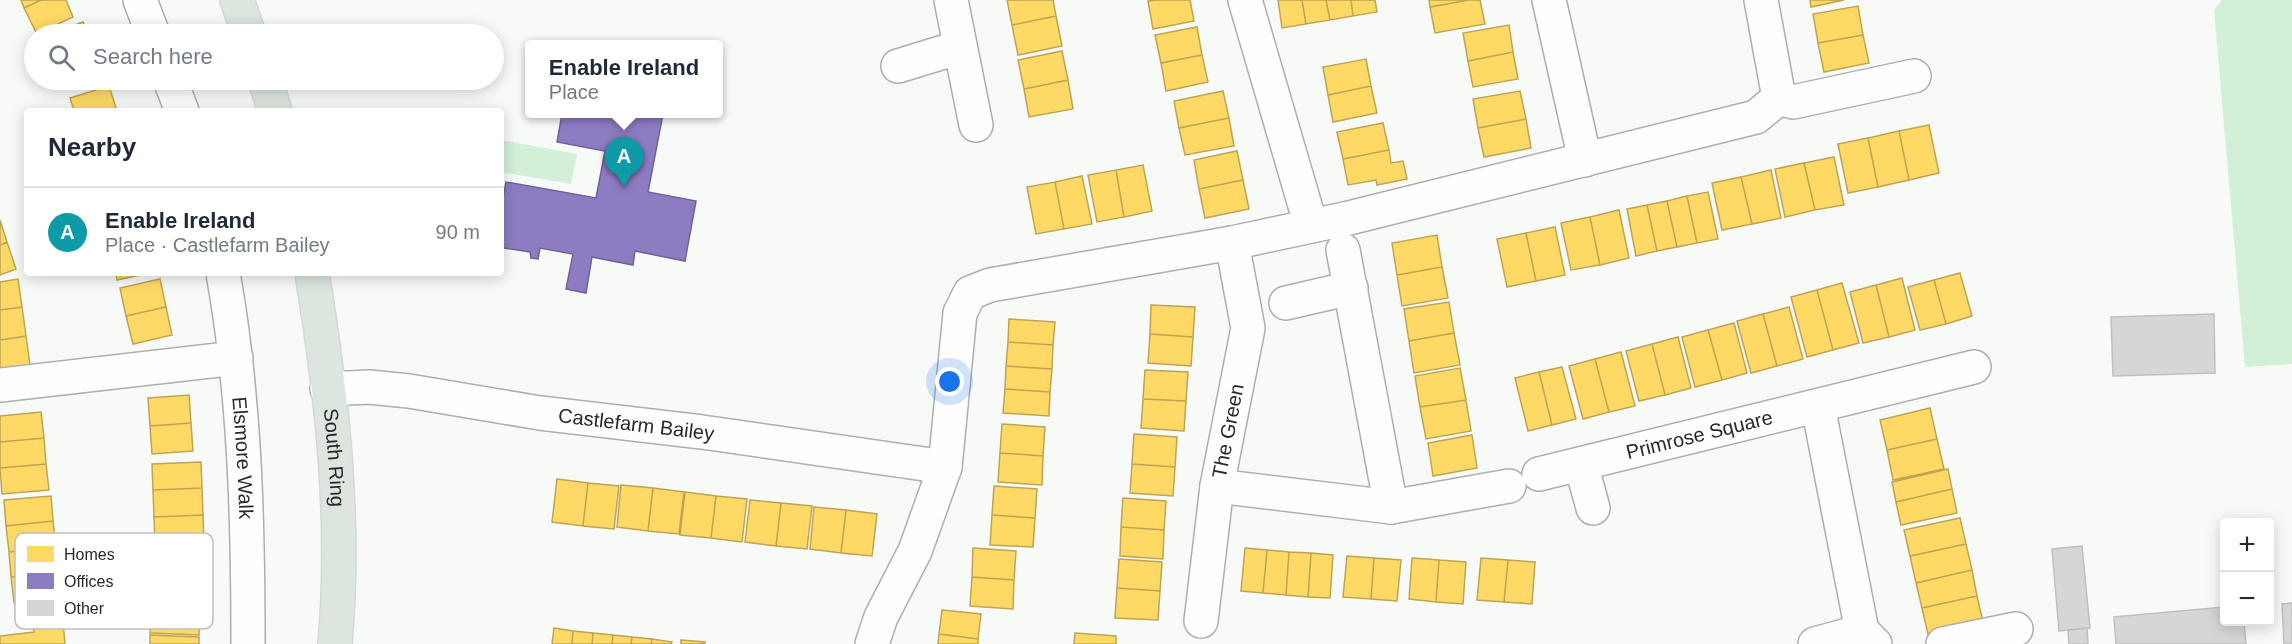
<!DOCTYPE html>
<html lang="en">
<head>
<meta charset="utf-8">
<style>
	body { margin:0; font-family:Helvetica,sans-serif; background:#f2f2f3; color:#1f2937 }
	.controls { position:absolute; right:18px; bottom:18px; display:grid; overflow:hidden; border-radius:6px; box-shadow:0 3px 15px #0003 }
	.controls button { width:54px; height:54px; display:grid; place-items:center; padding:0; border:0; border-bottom:2px solid #e0e1e3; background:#fff; color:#1f2937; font:30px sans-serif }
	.you { position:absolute; left:950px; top:382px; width:21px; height:21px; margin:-15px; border:4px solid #fff; border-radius:50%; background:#1a73e8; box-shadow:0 0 0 9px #1a73e833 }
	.badge { display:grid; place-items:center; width:39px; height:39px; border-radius:50%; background:#b45309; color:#fff; font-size:20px; font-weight:700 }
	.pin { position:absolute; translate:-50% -50px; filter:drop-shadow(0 2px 3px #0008) }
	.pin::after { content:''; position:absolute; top:32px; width:21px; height:18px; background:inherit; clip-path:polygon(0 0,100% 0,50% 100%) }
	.popup { position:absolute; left:525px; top:40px; width:198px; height:78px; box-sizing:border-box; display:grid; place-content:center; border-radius:6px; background:#fff; filter:drop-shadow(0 2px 4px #0005); font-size:20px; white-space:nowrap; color:#747a83 }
	.popup b { font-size:22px; color:#1f2937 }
	.popup::after { content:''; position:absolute; left:50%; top:100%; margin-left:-12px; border:12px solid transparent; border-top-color:#fff }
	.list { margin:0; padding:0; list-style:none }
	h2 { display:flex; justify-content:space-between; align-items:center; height:78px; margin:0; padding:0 24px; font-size:26px }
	h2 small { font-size:20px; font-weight:400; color:#747a83 }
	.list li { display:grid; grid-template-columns:39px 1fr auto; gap:18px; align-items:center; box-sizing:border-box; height:90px; padding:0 24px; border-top:2px solid #e0e1e3 }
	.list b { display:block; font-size:22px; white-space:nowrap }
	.list p { margin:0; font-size:20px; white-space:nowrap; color:#747a83 }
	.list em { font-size:20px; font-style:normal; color:#747a83 }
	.icon { flex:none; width:33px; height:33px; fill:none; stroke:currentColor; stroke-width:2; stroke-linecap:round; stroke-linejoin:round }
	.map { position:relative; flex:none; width:2292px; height:644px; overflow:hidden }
	.search { position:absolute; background:#fff; box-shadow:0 3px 15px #0003; left:24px; top:24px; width:480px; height:66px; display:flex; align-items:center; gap:15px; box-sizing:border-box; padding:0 21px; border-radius:33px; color:#747a83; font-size:22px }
	.panel { position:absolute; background:#fff; box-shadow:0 3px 15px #0003; left:24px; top:108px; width:480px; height:168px; border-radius:6px }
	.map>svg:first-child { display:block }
	.green { fill:#d1f0d7 }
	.homes { fill:#ffd966; stroke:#bea453; stroke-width:1.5 }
	.offices { fill:#8e7cc3; stroke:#6f6394; stroke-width:1.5 }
	.building { fill:#d5d7d5; stroke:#bec0be; stroke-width:1.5 }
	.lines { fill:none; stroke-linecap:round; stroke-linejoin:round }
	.minor-casing { stroke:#adaead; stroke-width:36 }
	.major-casing { stroke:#d6d7d6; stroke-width:36 }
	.minor { stroke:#fefefe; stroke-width:33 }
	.major { stroke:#dde5df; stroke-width:33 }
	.labels { text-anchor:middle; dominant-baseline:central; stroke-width:6; stroke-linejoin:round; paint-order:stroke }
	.street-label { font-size:20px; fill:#272827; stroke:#fff }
	.key { fill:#fff; stroke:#bebebe; stroke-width:1.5 }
	.key-label { font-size:16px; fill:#272827 }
</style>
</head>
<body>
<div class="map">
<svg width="2292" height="644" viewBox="0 0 2292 644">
	<rect width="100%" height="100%" fill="#f8faf8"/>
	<path class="green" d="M2222 0H2292V364L2245 367 2214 10Z
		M501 140 577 154 571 184 501 172Z"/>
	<path class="homes" d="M21 0H41L24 8Z
		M41 0H66L73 17 37 34 24 8Z
		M1007 0H1053L1056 16 1012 25Z
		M1156 0H1190L1194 21 1153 29 1148 1Z
		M1278 0H1302L1306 24 1282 28Z
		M1302 0H1326L1330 20 1306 24Z
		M1326 0H1351L1353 16 1330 20Z
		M1351 0H1375L1377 12 1353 16Z
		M1429 0H1469L1430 7Z
		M1469 0H1480L1485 24 1435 33 1430 7Z
		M1810 0H1844L1811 7Z
		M1858 6 1863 35 1818 43 1813 14Z
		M1056 16 1062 46 1018 55 1012 25Z
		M83 22 88 34H50Z
		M1509 25 1513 52 1468 61 1463 33Z
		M1197 27 1202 55 1161 63 1155 35Z
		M1863 35 1869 63 1824 72 1818 43Z
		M1062 51 1068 80 1024 89 1018 60Z
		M1513 52 1518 79 1473 87 1468 61Z
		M1202 55 1208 82 1166 91 1161 63Z
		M1366 59 1371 86 1328 95 1323 67Z
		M62 80H91L65 89Z
		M1068 80 1073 109 1029 117 1024 89Z
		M109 86 117 111H74L70 98Z
		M1371 86 1377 113 1333 122 1328 95Z
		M1223 91 1229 118 1179 128 1174 101Z
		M1520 91 1526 119 1478 128 1473 99Z
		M1229 118 1234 146 1185 155 1179 128Z
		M1526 119 1531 148 1484 157 1478 128Z
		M1383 123 1389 150 1343 159 1337 132Z
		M1929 125 1939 173 1909 180 1899 131Z
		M1899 131 1909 180 1878 187 1868 138Z
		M1868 138 1878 187 1848 193 1838 144Z
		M1389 150 1391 163 1403 161 1407 179 1377 185 1376 180 1348 185 1343 159Z
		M1237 151 1243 180 1199 189 1194 160Z
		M1834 157 1844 205 1815 210 1804 163Z
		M1804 163 1815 210 1785 217 1775 169Z
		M1143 165 1152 211 1124 217 1116 170Z
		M1116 170 1124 217 1097 222 1088 175Z
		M1771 170 1781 218 1752 224 1741 177Z
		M1082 176 1092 224 1064 229 1055 182Z
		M1741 177 1752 224 1722 230 1712 183Z
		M1243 180 1249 209 1205 218 1199 189Z
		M1055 182 1064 229 1036 234 1027 187Z
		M1708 192 1718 239 1697 243 1687 196Z
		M1687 196 1697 243 1677 247 1667 201Z
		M1667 201 1677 247 1657 251 1647 205Z
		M1647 205 1657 251 1636 256 1627 209Z
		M1619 210 1629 258 1600 265 1590 217Z
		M1590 217 1600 265 1571 270 1561 223Z
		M0 220 7 242 0 245Z
		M1555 227 1565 275 1536 281 1526 233Z
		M1526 233 1536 281 1507 287 1497 239Z
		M1437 235 1442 267 1397 275 1392 243Z
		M7 242 16 269 0 275V245Z
		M1442 267 1448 298 1402 306 1397 275Z
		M116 273H149L117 280Z
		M1960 273 1972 316 1946 324 1934 280Z
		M1902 278 1915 330 1889 337 1876 285Z
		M18 279 22 307 0 310V282Z
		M160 279 166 307 126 316 120 288Z
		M1934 280 1946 324 1920 330 1908 287Z
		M1842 283 1859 343 1833 350 1817 290Z
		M1876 285 1889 337 1863 343 1850 292Z
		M1817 290 1833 350 1807 357 1791 297Z
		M1449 302 1454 333 1409 341 1404 309Z
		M1151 305 1195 307 1193 337 1150 334Z
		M22 307 26 336 0 340V310Z
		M166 307 172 335 133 344 126 316Z
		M1789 307 1803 359 1777 366 1763 314Z
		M1763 314 1777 366 1751 373 1737 321Z
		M1009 319 1055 322 1053 345 1008 342Z
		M1734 323 1747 373 1722 380 1708 330Z
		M1708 330 1722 380 1695 387 1682 337Z
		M1454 333 1460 365 1414 373 1409 341Z
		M1150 334 1193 337 1191 366 1148 363Z
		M26 336 30 365 0 369V340Z
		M1678 337 1691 388 1665 395 1652 344Z
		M1008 342 1053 345 1052 369 1006 366Z
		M1652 344 1665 395 1639 401 1626 351Z
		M1621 352 1635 406 1609 412 1595 359Z
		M1595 359 1609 412 1583 419 1569 366Z
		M1006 366 1052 369 1050 392 1005 389Z
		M1562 367 1576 419 1552 425 1539 372Z
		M1460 368 1466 400 1420 407 1415 376Z
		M1145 370 1188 372 1186 401 1143 399Z
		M1539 372 1552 425 1528 431 1515 378Z
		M1005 389 1050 392 1049 416 1003 413Z
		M189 395 191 423 150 426 148 398Z
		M1143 399 1186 401 1184 431 1141 428Z
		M1466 400 1471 431 1426 439 1420 407Z
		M1930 408 1937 439 1887 450 1880 420Z
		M41 412 44 438 0 442V416Z
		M191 423 193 451 152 454 150 426Z
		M1002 424 1045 427 1043 456 1000 453Z
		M1134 434 1177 437 1175 467 1132 464Z
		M1472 435 1477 468 1433 476 1428 443Z
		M44 438 46 464 0 468V442Z
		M1937 439 1944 469 1893 480 1887 450Z
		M1000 453 1043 456 1042 485 998 482Z
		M201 462 202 488 153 490 152 464Z
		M46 464 49 490 2 494 0 468Z
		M1132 464 1175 467 1173 496 1130 493Z
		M1948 469 1952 489 1896 502 1892 482Z
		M557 479 588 483 583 526 552 522Z
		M588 483 619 486 614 529 583 526Z
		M621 485 653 488 648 531 617 527Z
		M994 486 1037 489 1035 518 992 515Z
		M202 488 203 515 154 517 153 490Z
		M653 488 684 492 679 534 648 531Z
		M1952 489 1957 513 1901 525 1896 502Z
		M685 492 716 496 711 538 680 535Z
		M51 496 53 521 6 526 4 500Z
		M716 496 747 499 742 542 711 538Z
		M1123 498 1166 501 1164 530 1121 527Z
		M750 500 781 503 776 546 745 542Z
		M781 503 812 506 807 549 776 546Z
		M814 507 846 510 841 553 810 549Z
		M846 510 877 514 872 556 841 553Z
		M203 515 204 542 155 543 154 517Z
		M992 515 1035 518 1033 547 990 545Z
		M1960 518 1966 544 1910 556 1904 530Z
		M53 521 56 547 9 552 6 526Z
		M1121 527 1164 530 1163 559 1120 556Z
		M1966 544 1972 570 1916 583 1910 556Z
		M56 547 58 573 11 577 9 552Z
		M973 548 1016 551 1014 580 972 577Z
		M1245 548 1267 550 1263 593 1241 591Z
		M1267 550 1289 552 1286 595 1263 593Z
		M1289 552 1311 553 1308 597 1286 595Z
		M1311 553 1333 555 1330 598 1308 597Z
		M153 554 202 555 201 582 152 580Z
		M1347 556 1374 558 1371 599 1343 597Z
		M1374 558 1401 560 1397 601 1371 599Z
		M1412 558 1439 560 1436 602 1409 599Z
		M1481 558 1508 560 1504 602 1477 600Z
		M1119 559 1162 562 1160 591 1117 588Z
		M1439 560 1466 562 1463 604 1436 602Z
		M1508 560 1535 562 1532 604 1504 602Z
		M1972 570 1977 596 1922 608 1916 583Z
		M58 573 61 598 14 603 11 577Z
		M972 577 1014 580 1013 609 970 606Z
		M152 580 201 582 200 609 151 607Z
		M1117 588 1160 591 1158 620 1115 618Z
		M1977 596 1983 622 1928 634 1922 608Z
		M61 598 65 644H0V636L34 632 31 601Z
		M151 607 200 609 199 635 150 633Z
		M942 610 981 614 978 639 939 634Z
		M554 628 573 631 572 644H552Z
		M573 631 593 633 592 644H572Z
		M593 633 613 635 612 644H592Z
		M1075 633 1116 636V644H1074Z
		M939 634 978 639V644H938Z
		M150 635 199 637V644H150Z
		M613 635 632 637 631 644H612Z
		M632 637 652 639 651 644H631Z
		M652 639 672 642 671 644H651Z
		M681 640 705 642V644H681Z"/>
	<path class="offices" d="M562 114H663L648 192 696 201 685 261 635 251 633 265 592 257 586 293 566 289 573 254 540 248 538 259 531 258 530 252 504 248 501 242V209L506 182 596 198 605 151 557 142Z"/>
	<path class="building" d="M2214 314 2215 373 2113 376 2111 317Z
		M2082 546 2090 628 2059 631 2052 549Z
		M2292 603V644H2284L2282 604Z
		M2224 607V622H2244L2246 644H2116L2114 617Z
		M2087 628 2088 644H2069L2068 630Z"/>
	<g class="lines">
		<g class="minor-casing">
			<g id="minor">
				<path d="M140 0 153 34"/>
				<path d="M951 0 976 125"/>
				<path d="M1245 0 1311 226"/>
				<path d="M1549 0 1585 160"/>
				<path d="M1761 0 1779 98"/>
				<path d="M898 66 960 47"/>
				<path d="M170 80 182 111"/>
				<path d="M1343 250 1391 507"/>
				<path id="s1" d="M223 273C245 396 248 520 248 644"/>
				<path d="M1286 303 1351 288"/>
				<path d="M0 385 236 358"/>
				<path id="s2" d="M327 389 369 387 409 391 540 413 702 432 945 467"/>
				<path d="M1818 406 1862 631"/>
				<path d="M1581 464 1593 508"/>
				<path id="s3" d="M1539 474 1974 367"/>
				<path d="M1217 486 1391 507 1509 486"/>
				<path id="s4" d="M1201 621 1217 486 1248 328 1232 243"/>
				<path d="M872 644 881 617 915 551 945 467 960 313 970 293 990 285 1232 243 1349 218 1756 117 1779 98 1793 102 1914 76"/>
				<path d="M1815 644 1862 631 1875 644"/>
				<path d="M1943 644 2016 629"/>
			</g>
		</g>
		<g class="major-casing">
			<g id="major">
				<path d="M237 0 249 34"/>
				<path d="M265 80 275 111"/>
				<path id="s5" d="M312 273C332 395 346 520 335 644"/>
			</g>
		</g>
		<use href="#minor" class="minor"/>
		<use href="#major" class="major"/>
	</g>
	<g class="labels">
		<g class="street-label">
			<text stroke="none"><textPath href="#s2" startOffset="312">Castlefarm Bailey</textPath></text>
			<text stroke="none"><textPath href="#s4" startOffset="192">The Green</textPath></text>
			<text stroke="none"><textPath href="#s3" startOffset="165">Primrose Square</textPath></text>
			<text stroke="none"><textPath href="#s1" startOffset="186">Elsmore Walk</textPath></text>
			<text stroke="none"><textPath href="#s5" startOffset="186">South Ring</textPath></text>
		</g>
	</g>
	<rect x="15" y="533" width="198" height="96" rx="9" class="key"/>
	<rect x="27" y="546" width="27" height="16" fill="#ffd966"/>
	<rect x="27" y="573" width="27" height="16" fill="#8e7cc3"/>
	<rect x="27" y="600" width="27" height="16" fill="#d5d7d5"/>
	<g class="key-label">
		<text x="64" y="560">Homes</text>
		<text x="64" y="587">Offices</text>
		<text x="64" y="614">Other</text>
	</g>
</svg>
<div class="controls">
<button>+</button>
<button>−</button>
</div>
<div class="you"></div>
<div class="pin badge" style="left:624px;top:187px;background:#0f9aa8">A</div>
<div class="popup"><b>Enable Ireland</b>Place</div>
<div class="search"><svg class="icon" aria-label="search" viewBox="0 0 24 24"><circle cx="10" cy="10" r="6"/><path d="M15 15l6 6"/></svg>Search here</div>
<section class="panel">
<h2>Nearby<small></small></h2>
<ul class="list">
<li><span class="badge" style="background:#0f9aa8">A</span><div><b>Enable Ireland</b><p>Place · Castlefarm Bailey</p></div><em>90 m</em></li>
</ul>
</section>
</div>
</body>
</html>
